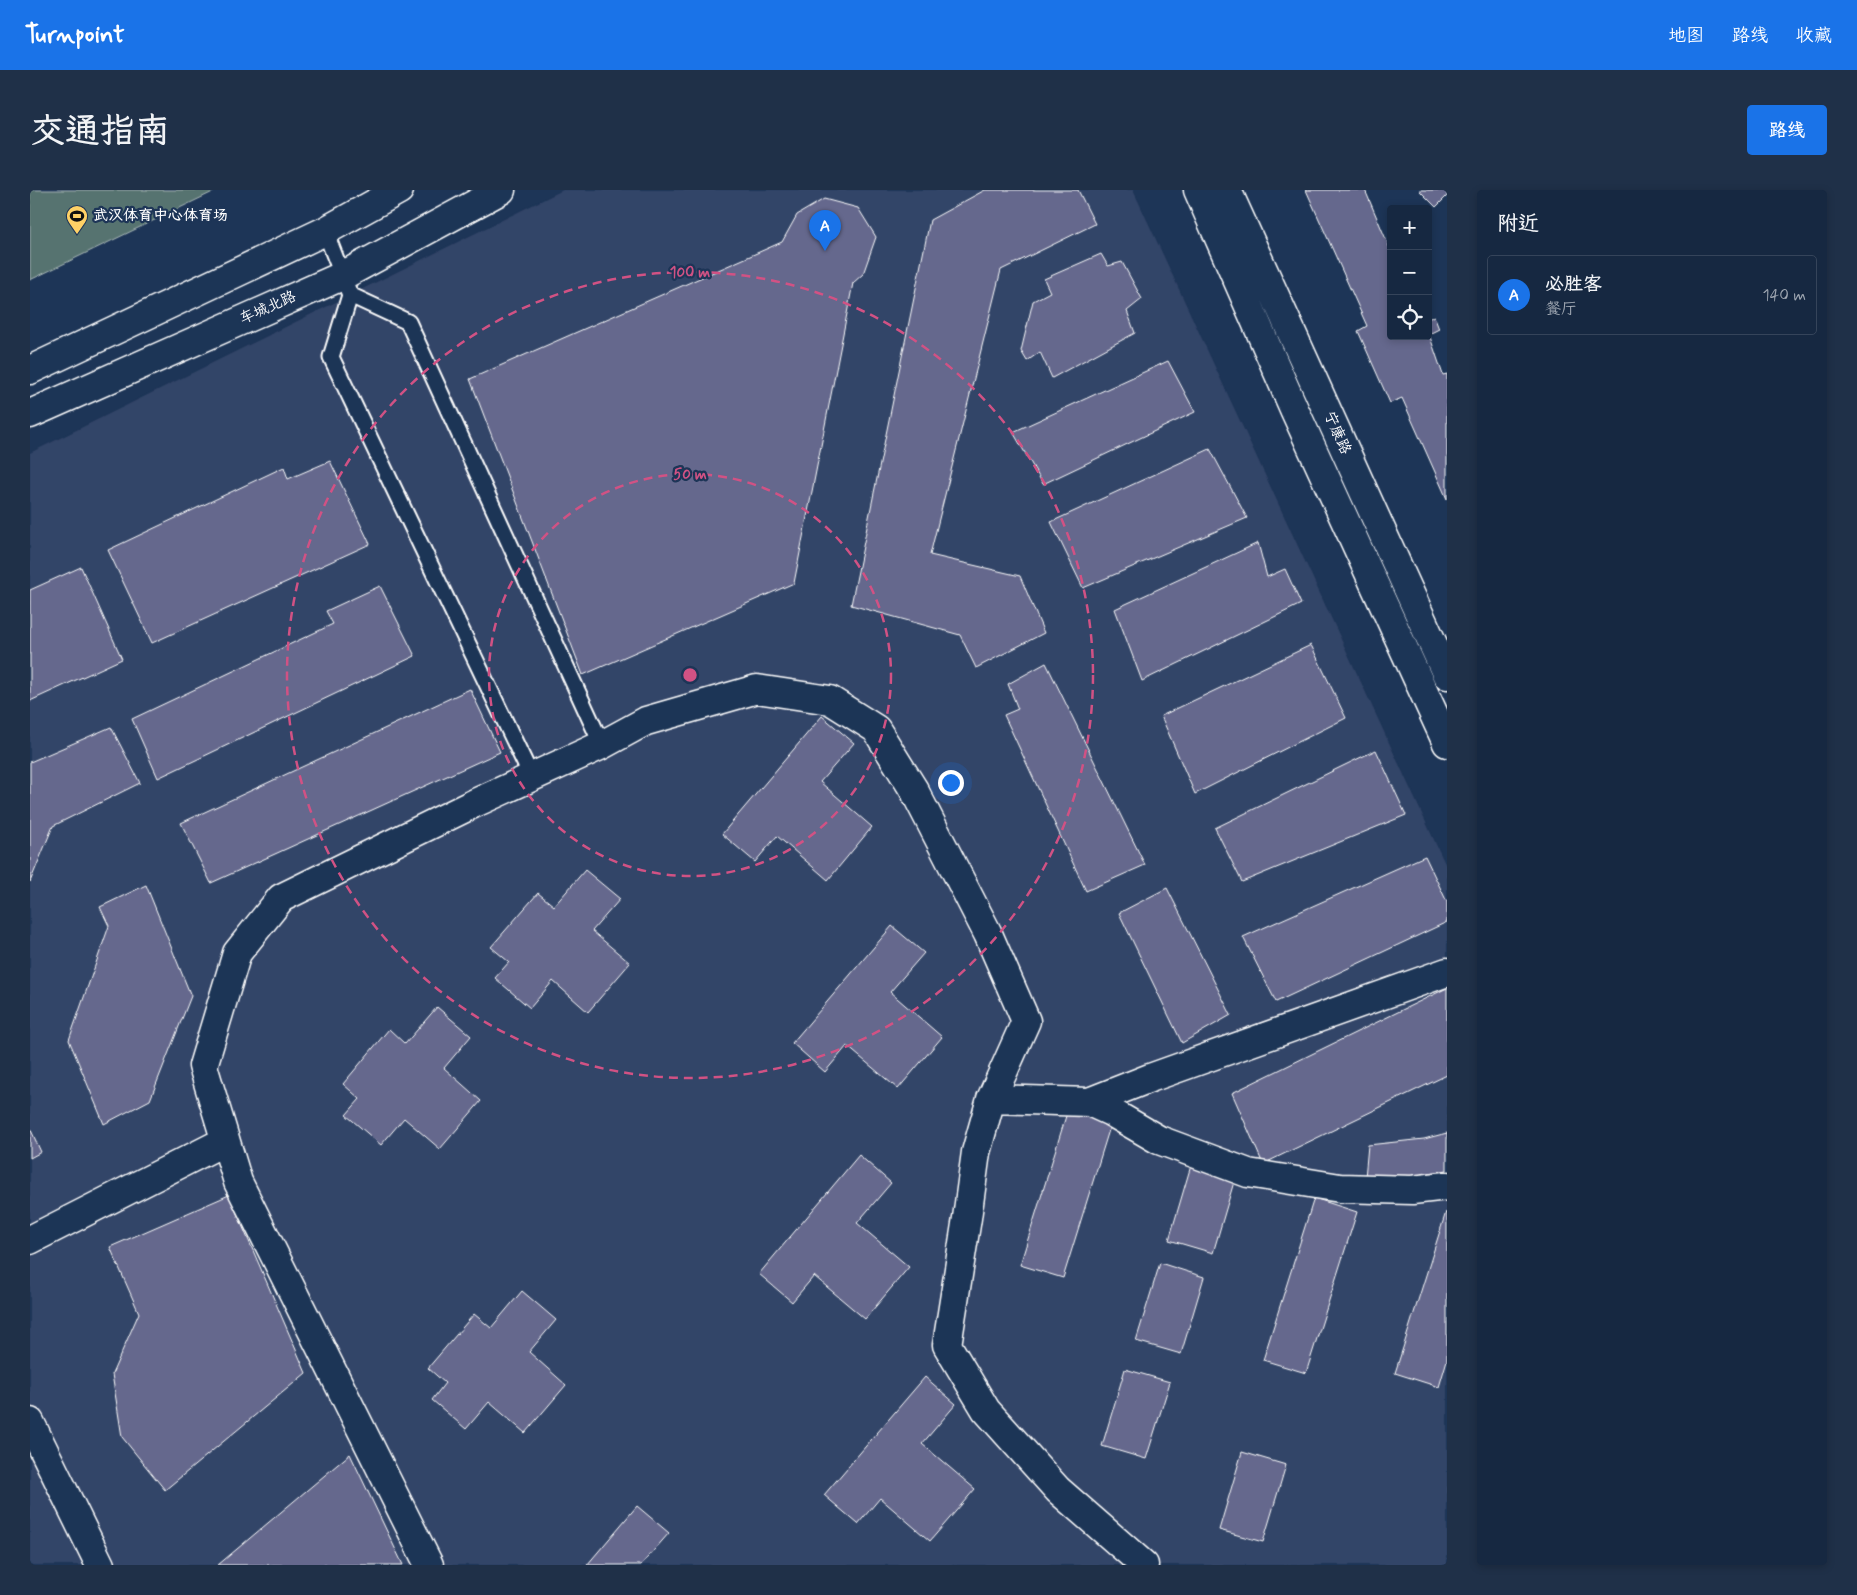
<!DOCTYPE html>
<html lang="zh">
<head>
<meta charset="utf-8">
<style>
	body { margin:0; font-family:Mynerve,"LXGW WenKai TC",sans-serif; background:#1f3048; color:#f1f3f6 }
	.controls { position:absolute; right:15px; top:15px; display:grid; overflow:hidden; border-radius:5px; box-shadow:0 2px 8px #0003 }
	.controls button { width:45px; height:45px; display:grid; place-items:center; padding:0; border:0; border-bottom:1px solid #35445a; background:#162841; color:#f1f3f6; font:25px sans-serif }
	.you { position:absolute; left:920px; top:592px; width:18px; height:18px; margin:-12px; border:4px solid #fff; border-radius:50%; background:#1a73e8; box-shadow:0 0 0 8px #1a73e833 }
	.badge { display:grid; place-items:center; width:32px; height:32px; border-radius:50%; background:#1a73e8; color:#fff; font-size:16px; font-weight:700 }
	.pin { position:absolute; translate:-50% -41px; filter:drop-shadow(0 1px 2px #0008) }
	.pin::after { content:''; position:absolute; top:26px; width:18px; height:15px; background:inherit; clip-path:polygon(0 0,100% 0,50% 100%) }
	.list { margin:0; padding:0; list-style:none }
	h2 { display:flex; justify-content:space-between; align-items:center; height:65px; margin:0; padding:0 20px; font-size:21px }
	h2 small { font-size:16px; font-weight:400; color:#9ea6b1 }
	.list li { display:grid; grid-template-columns:32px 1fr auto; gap:15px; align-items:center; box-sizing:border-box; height:80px; margin:0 10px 10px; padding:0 10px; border:1px solid #35445a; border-radius:5px }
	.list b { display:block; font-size:19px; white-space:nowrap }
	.list p { margin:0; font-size:16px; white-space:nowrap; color:#9ea6b1 }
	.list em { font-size:16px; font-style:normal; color:#9ea6b1 }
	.icon { flex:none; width:28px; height:28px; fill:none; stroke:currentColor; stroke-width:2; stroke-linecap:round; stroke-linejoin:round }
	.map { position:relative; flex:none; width:1417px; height:1375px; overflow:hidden; border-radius:5px }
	header { display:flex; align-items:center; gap:30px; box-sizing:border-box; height:70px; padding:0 25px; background:#1a73e8; color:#fff }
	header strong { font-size:24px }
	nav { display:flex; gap:28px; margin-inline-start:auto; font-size:18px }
	.intro { display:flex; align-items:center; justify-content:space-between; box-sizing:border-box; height:120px; padding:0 30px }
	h1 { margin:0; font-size:35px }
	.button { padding:12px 22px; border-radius:5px; background:#1a73e8; color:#fff; font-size:18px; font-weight:700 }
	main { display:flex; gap:30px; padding:0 30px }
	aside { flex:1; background:#162841; border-radius:5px; box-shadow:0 2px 8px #0003 }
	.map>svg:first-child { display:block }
	.built { fill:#334467 }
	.green { fill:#577370; stroke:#abb9b8 }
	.building { fill:#65688d; stroke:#fff }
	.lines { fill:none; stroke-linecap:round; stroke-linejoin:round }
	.lane-casing { stroke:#fff; stroke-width:19 }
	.street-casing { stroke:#fff; stroke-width:31 }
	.secondary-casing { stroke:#fff; stroke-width:31 }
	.lane { stroke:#1d3557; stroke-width:15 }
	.street { stroke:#1d3557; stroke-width:28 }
	.secondary { stroke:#1d3557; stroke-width:28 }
	.ring { fill:none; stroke:#d15284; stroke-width:2.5; stroke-dasharray:9 6 }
	.labels { text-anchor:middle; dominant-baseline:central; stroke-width:4.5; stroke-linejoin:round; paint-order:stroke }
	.poi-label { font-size:15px; font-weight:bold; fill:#fff; stroke:#1d3557; text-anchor:start }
	.street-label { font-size:15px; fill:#fff; stroke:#1d3557 }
	.centre { fill:#d15284; stroke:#1d3557; stroke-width:2.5 }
	.ring-label { font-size:15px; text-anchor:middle; font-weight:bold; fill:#d15284; stroke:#1d3557; stroke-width:4.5; stroke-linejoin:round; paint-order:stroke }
</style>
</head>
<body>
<header>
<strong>Turnpoint</strong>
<nav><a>地图</a><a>路线</a><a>收藏</a></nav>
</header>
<div class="intro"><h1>交通指南</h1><a class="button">路线</a></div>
<main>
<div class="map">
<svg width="1417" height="1375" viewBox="0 0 1417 1375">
	<rect width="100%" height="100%" fill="#1d3557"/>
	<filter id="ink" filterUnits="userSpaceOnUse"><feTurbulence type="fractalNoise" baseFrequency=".02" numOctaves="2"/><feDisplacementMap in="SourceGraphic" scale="10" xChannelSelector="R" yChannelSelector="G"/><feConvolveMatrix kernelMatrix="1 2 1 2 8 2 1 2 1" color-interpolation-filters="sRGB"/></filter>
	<g filter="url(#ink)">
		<path class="built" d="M533 0H1103L1417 678V1375H0V263Z"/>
		<path class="green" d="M0 0H187L0 90Z"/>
		<path class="building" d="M955 0H1048L1065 34 971 80 900 365 990 386 1014 443 946 478 930 445 821 415 900 30Z
			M1276 0H1335L1361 61V146H1398V129L1404 126 1409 139 1399 144 1413 185 1417 184V309L1372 208 1360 213 1328 141 1337 136Z
			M1389 0H1417V6L1406 17Z
			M794 9 828 18 846 47 833 84 823 93 764 393 553 485 440 189 752 52 767 25Z
			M1071 64 1078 76 1092 72 1112 109 1097 121 1105 143 1022 188 1010 162 997 171 991 161 1003 111 1020 102 1014 89Z
			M1138 171 1165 222 1013 294 983 242Z
			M1180 259 1217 328 1053 398 1021 332Z
			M300 271 340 354 122 453 78 360 254 277 258 289Z
			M1228 353 1237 387 1255 379 1271 414 1112 491 1085 419Z
			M51 377 92 469 0 511V400Z
			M350 396 385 466 128 588 102 529 303 434 296 421Z
			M1281 455 1316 528 1165 604 1131 526Z
			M1016 473 1115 675 1056 701 974 525 988 519 978 494Z
			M440 499 470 562 181 693 151 633Z
			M792 526 824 553 790 592 842 637 798 690 747 646 725 672 692 644Z
			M81 537 110 593 23 636 0 692V572Z
			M1346 560 1376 625 1212 692 1185 638Z
			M1395 666 1417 712V732L1246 812 1213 747Z
			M555 680 590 709 562 741 600 773 558 822 523 791 500 818 465 788 479 772 461 757 508 703 524 716Z
			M116 695 161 806 120 910 74 934 39 850 79 736 70 717Z
			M1137 698 1201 825 1152 853 1089 723Z
			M862 736 894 763 860 802 912 847 868 899 817 856 795 882 762 853Z
			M1417 798V885L1233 974 1202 903Z
			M407 817 441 846 414 878 451 911 410 959 374 928 351 955 316 925 330 909 313 894 359 839 375 854Z
			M1040 913 1083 927 1033 1088 990 1075Z
			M0 938 11 962 0 968Z
			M1417 943V980L1362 989 1335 988 1338 955 1394 949Z
			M829 965 861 993 827 1033 879 1077 835 1129 784 1086 762 1112 729 1084Z
			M1162 972 1206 985 1183 1063 1139 1050Z
			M199 1005 276 1183 135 1300 92 1247 82 1184 109 1123 80 1057Z
			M1284 1008 1327 1022 1276 1183 1233 1170Z
			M1416 1022 1417 1023V1170L1409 1197 1365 1183Z
			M1130 1073 1174 1087 1151 1164 1106 1151Z
			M492 1101 526 1130 499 1162 536 1195 495 1243 459 1212 436 1239 402 1210 415 1193 398 1178 444 1124 461 1138Z
			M1095 1179 1140 1192 1116 1269 1072 1256Z
			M895 1187 926 1214 892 1254 945 1299 900 1351 850 1308 828 1334 794 1305Z
			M1212 1262 1256 1275 1233 1352 1189 1340Z
			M320 1264 373 1375H188Z
			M607 1316 639 1343 611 1375H557Z"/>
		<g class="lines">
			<g class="lane-casing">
				<path id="lane" d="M295 41 320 105 378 132 572 555
					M320 105 301 167 502 588"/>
			</g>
			<g class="street-casing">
				<path id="street" d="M961 909 1059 912 1120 888 1417 782
					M1059 912 1081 922 1129 950 1218 983 1310 998 1382 1000 1417 996
					M0 1050 195 951
					M0 1232 70 1375
					M399 1375 208 992 173 876 207 763 251 708 445 613 572 555 616 531 727 499 800 510 846 539 884 600 958 744 996 831 961 909 946 962 937 1028 917 1155 956 1220 1028 1300 1114 1375"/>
			</g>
			<g class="secondary-casing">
				<path id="secondary" d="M1168 0 1265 221 1417 553
					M1197 0 1417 485
					M0 180 295 41 369 0
					M0 224 312 86 471 0"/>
			</g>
			<use href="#lane" class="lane"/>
			<use href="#street" class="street"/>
			<use href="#secondary" class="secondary"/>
		</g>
	</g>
	<g class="ring">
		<circle cx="660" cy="485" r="201"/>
		<circle cx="660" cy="485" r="403"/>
	</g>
	<defs>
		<g id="stadium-pin" transform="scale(1.125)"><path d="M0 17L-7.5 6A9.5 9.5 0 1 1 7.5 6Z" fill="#ffd166" stroke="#1d3557"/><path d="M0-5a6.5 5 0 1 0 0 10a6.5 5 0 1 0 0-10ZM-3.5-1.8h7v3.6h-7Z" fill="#111"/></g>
	</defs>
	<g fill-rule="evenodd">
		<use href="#stadium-pin" x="47" y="26"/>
	</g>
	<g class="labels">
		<g class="poi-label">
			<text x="63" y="26">武汉体育中心体育场</text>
		</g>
		<g class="street-label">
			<text transform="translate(238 118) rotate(-24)">车城北路</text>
			<text transform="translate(1307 243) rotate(66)">宁康路</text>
		</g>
	</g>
	<circle cx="660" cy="485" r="8" class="centre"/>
	<g class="ring-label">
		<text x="660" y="87">100 m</text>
		<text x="660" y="289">50 m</text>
	</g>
</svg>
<div class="controls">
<button>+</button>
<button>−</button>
<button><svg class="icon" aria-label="locate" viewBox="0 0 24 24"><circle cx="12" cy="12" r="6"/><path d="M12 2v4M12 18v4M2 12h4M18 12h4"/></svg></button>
</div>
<div class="you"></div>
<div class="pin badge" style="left:795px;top:61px">A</div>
</div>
<aside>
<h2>附近<small></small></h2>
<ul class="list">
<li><span class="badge">A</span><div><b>必胜客</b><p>餐厅</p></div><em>140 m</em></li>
</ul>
</aside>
</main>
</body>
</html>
